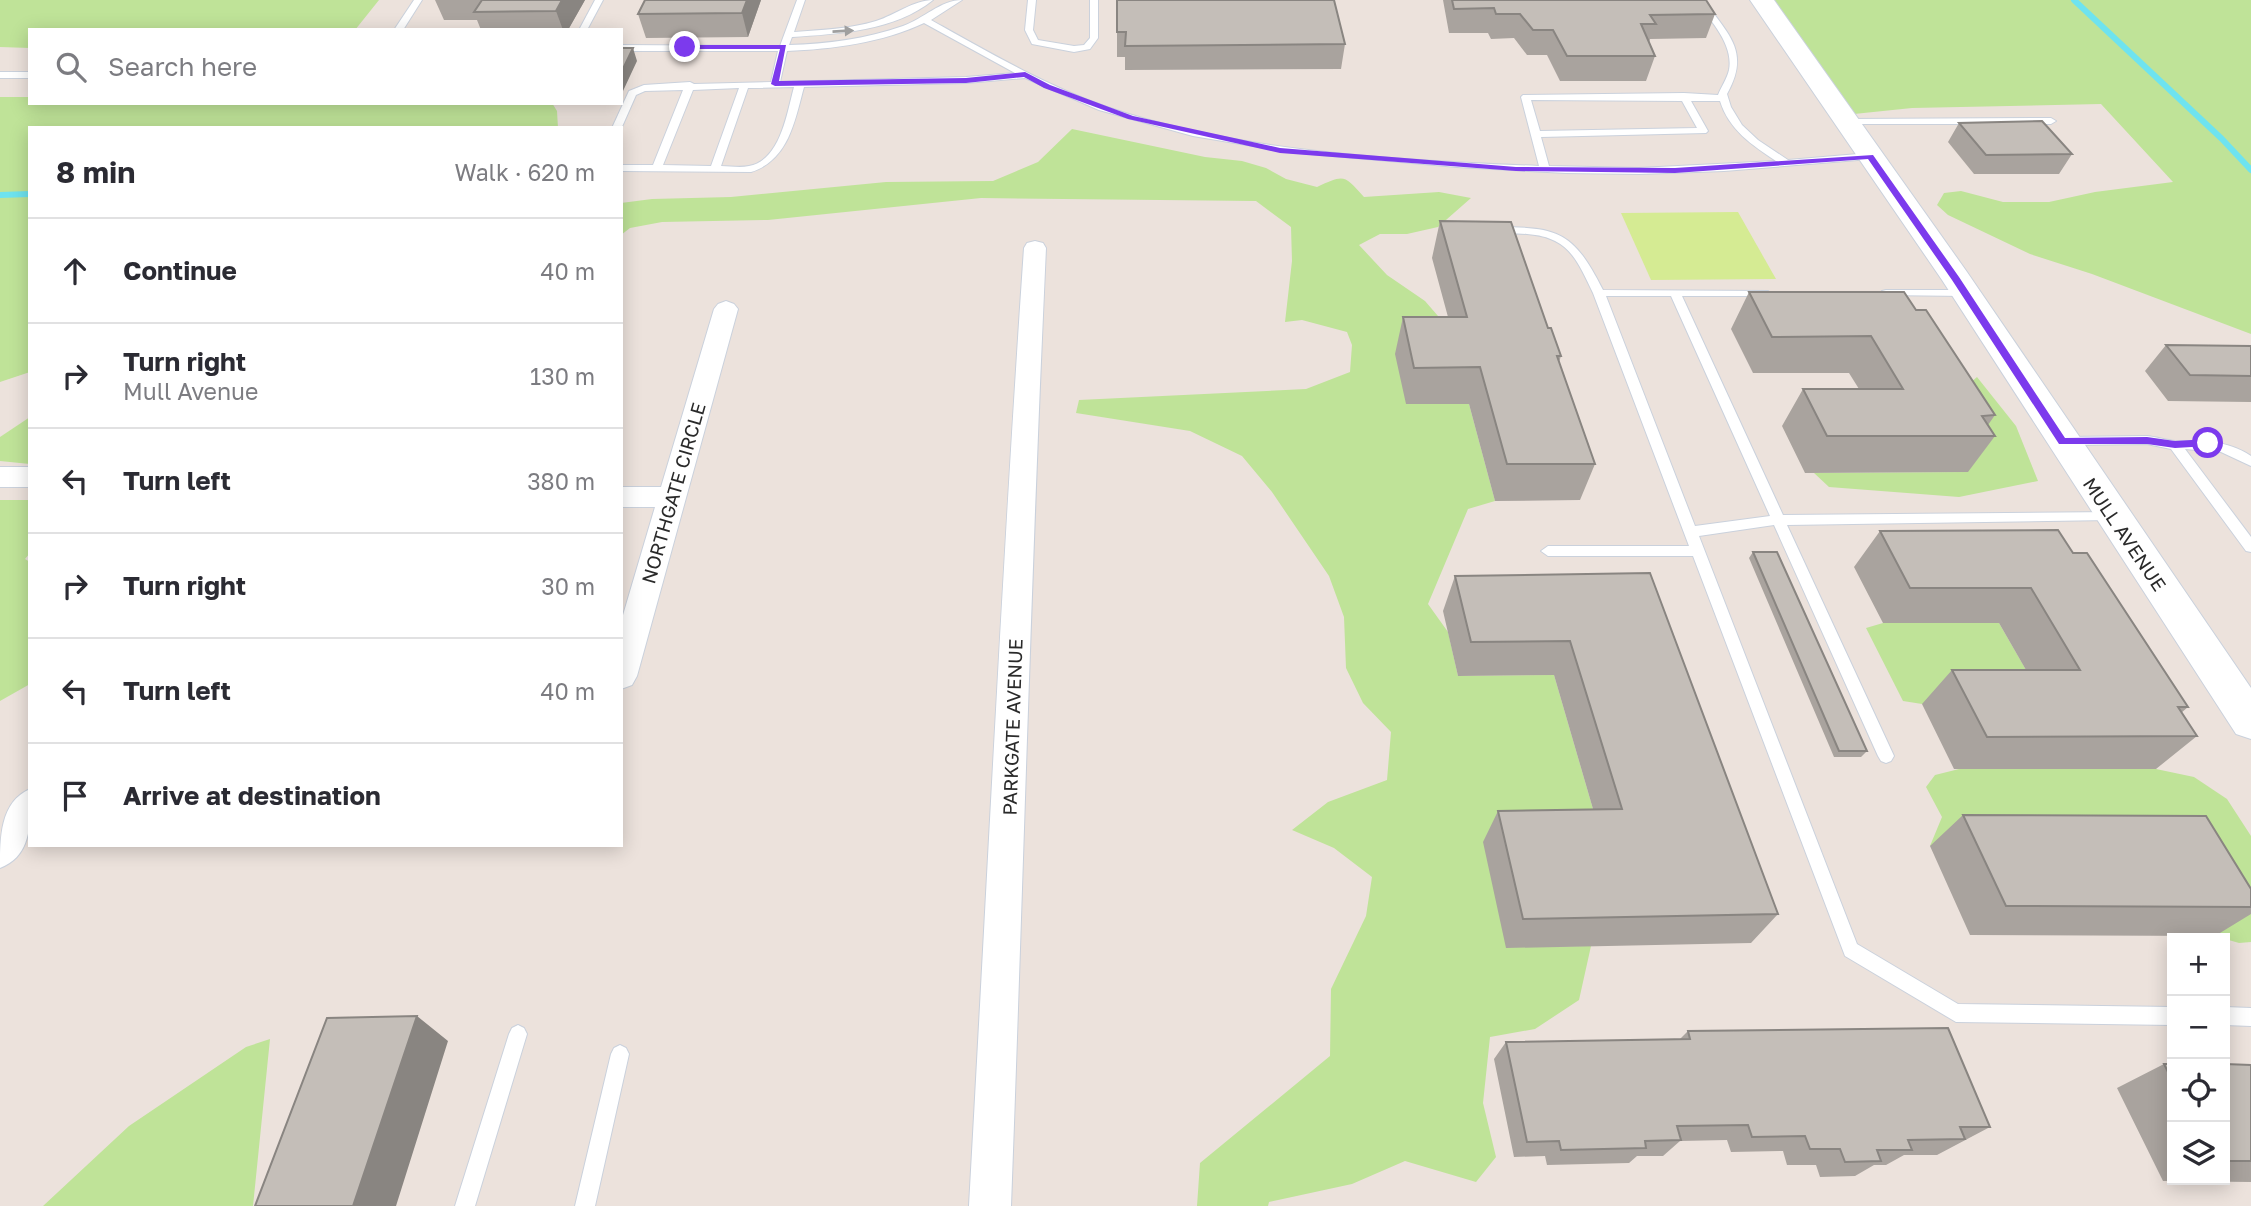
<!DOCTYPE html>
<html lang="en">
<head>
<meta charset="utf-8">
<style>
	body { margin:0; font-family:"Golos Text",sans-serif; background:#f2f2f3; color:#2b2b33 }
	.controls { position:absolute; right:21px; bottom:21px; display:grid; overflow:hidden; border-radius:0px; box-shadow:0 4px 18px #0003 }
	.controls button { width:63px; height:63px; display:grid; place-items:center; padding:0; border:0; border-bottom:2px solid #e1e1e2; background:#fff; color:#2b2b33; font:35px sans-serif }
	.stop { position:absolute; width:21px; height:21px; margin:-16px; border:5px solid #7c3aed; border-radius:50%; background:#fff }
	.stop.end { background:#7c3aed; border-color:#fff; box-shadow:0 2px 7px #0008 }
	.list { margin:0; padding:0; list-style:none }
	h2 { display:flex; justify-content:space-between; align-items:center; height:91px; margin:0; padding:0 28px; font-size:30px }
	h2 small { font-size:23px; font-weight:400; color:#7c7c81 }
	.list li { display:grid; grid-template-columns:46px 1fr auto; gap:21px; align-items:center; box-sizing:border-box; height:105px; padding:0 28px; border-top:2px solid #e1e1e2 }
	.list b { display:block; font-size:26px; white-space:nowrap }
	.list p { margin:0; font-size:23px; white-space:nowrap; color:#7c7c81 }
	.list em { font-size:23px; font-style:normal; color:#7c7c81 }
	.icon { flex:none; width:38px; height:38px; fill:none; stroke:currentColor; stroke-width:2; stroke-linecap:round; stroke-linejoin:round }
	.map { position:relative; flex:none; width:2251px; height:1206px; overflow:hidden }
	.search { position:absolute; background:#fff; box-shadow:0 4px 18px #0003; left:28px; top:28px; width:595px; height:77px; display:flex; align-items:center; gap:18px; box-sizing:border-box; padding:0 24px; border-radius:0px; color:#7c7c81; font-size:26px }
	.panel { position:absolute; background:#fff; box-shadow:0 4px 18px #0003; left:28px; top:126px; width:595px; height:721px; border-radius:0px }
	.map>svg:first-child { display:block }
	.green { fill:#bfe398 }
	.pitch { fill:#d5eb93 }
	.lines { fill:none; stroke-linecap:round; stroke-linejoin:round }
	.stream { stroke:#6ee3ef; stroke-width:6 }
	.lane-casing { stroke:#cad1dc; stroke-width:2 }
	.street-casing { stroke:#cad1dc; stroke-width:2 }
	.secondary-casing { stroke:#cad1dc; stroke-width:2 }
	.lane { fill:#fff; fill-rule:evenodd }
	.street { fill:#fff; fill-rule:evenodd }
	.secondary { fill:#fff; fill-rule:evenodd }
	.wall { fill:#a9a39e }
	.shaded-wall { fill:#898581 }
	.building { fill:#c4beb8; stroke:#898581; stroke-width:2 }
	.oneway { fill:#9f9f9f }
	.route { fill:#7c3aed }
	.labels { text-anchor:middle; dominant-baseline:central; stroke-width:5; stroke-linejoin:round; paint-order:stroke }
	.street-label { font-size:19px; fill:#2a2a2a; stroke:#fff }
</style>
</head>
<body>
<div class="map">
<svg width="2251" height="1206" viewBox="0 0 2251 1206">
	<rect width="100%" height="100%" fill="#ece2dc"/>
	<path class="green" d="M0 0H379L355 30H30V48L0 47Z
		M1771 0H2251V334L2092 274 2030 254 1948 215 1937 205 1944 193 1961 191 2003 202H2049L2095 192 2173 182 2101 104 1912 108 1854 114Z
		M0 97H30V103H552L557 111 558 128H30V372L0 382Z
		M1072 129 1205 157 1242 161 1266 168 1286 179 1317 187C1345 174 1344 175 1364 197L1439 192 1471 198 1438 227 1407 234H1380L1359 245 1387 275 1425 301 1438 316 1457 354 1406 404H1469L1495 501 1468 509 1428 604 1448 632 1458 676 1554 675 1602 840 1506 947 1591 946 1579 1000 1535 1029 1490 1037 1483 1103 1496 1157 1476 1182 1405 1161 1352 1184 1269 1202 1268 1206H1197L1200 1163 1330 1056 1331 989 1366 916 1372 877 1334 848 1292 830 1328 802 1387 780 1391 732 1363 703 1346 668 1344 617 1329 576 1272 492 1242 456 1190 431 1076 413 1079 400 1306 389 1350 372 1352 345 1347 332 1302 320 1285 322 1292 261 1291 227 1256 201 981 198 768 220 662 222 630 228 621 235V203L652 199 731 197 886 182 993 181 1038 162Z
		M1977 377 2016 426 2038 481 1959 497 1829 487 1814 473 1967 472 1962 390Z
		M30 417V464L0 461V437Z
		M0 500H30V553L25 559 30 562V684L0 701Z
		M1883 623H1999L2045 703 1922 704 1903 701 1866 628Z
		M1959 769H2156L2194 777 2227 799 2251 836V942L2239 943 2215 936 2163 847 1930 846 1942 817 1926 787 1935 775Z
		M270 1039 253 1206H43L129 1126 246 1047Z"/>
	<path class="pitch" d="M1738 212 1776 279 1651 280 1621 213Z"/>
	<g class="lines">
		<path class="stream" d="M2074 0 2222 139 2251 170
			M0 195 30 194"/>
		<g class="lane-casing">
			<path id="lane" d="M414 0H422L403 30H394Z
				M595 0H603L587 30H579Z
				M797 0H805L794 32C821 30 850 29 876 21 895 15 914 0 933 0 895 31 838 34 792 37L789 45C827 44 866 39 903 26 923 19 941 0 962 0L931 20C988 52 1045 85 1107 107 1242 153 1398 160 1539 166L1521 97 1523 95 1684 93 1718 95C1721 87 1727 79 1729 70 1734 44 1709 19 1696 0H1704C1728 35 1751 51 1727 94L1731 107 1742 125 1758 140 1788 160 1870 153 1875 156 1870 159 1724 171 1639 174 1566 173 1457 167 1288 152 1193 136 1099 110 1025 78 966 83 804 87C795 120 789 160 751 172L621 171V165H653L683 90 645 91 636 95 621 129 612 128 629 91 644 85 690 82 694 84 771 82 778 51H621V45L780 46ZM924 23 1015 73 966 77 780 82 787 51C833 49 882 43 924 23ZM794 87C787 112 781 160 749 166 740 168 730 166 721 166L748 88ZM739 88 711 166 663 165 693 90ZM1531 100 1682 101 1697 128 1540 131ZM1691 101H1720C1729 130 1752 145 1776 161L1639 168 1549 166 1541 137 1706 133 1708 131Z
				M1028 0H1036L1033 30 1038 40 1074 46 1084 45 1090 38V0H1098V38L1090 49 1074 52 1032 44 1025 30Z
				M0 72H30V78H0Z
				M1847 119 2051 118 2056 121 2051 124H1844L1842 122Z
				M1497 227C1560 227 1574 233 1603 290L1768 291 1770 293 1764 296H1682L1783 515 2115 512 2117 515 2115 518 2110 520 1787 525 1894 756 1891 761 1886 763 1881 761 1878 756 1774 525 1699 536 1857 944 1958 1004 2172 1007V1025L1956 1022 1845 956 1693 556H1548L1541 551 1548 546H1689L1593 293C1577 260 1569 237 1527 234 1516 233 1504 234 1493 232L1492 230ZM1606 296H1671L1770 516 1695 526Z
				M1886 290H1965L1971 293 1965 296 1882 295V291Z
				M2147 436C2156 437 2166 440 2175 441 2203 442 2226 439 2251 456V466L2221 452 2185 449 2251 537V552L2246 551 2171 449 2147 444 2066 445 2060 441 2066 437Z
				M2225 1007 2251 1008V1026L2225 1025Z
				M518 1025 524 1028 527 1034 475 1206H455L509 1034 512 1028Z
				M620 1045 626 1048 629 1054 595 1206H575L611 1054 614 1048Z"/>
		</g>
		<g class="street-casing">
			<path id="street" d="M1035 241 1043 243 1046 248C1031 567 1023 887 1011 1206H969C987 887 1002 567 1024 248L1027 243Z
				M726 301 734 304 738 309 637 676 632 685 621 689V622L655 507H621V487H661L714 309 718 304Z
				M0 467H30V487H0Z
				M30 789C30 819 34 855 0 868 0 838 0 802 30 789Z"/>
		</g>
		<g class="secondary-casing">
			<path id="secondary" d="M1750 0H1774L1967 272 2251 688V739L2236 734 1942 280Z"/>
		</g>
		<use href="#lane" class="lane"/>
		<use href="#street" class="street"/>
		<use href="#secondary" class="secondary"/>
	</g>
	<path class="wall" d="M435 0H585L568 30H481L477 20H444Z
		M761 0 748 37 646 38 638 14Z
		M1117 0 1345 44 1341 69 1125 70V57H1117Z
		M1443 0H1706L1715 14 1706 38 1650 39 1649 43 1655 56 1646 81H1560L1547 55H1527L1514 38 1491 39 1488 33H1449Z
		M1959 123 2072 154 2059 174H1974L1948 142Z
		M1440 221 1548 328 1561 356 1559 362 1595 464 1580 500 1495 501 1469 404H1406L1395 354 1403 317H1448L1432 258Z
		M1749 292 1916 310 1995 415 1988 425 1995 436 1968 472 1805 473 1782 426 1803 389H1859L1849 373H1753L1731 329Z
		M2166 345 2251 346V402L2168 401 2145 371Z
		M1880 531 2073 553 2188 707 2181 713 2197 736 2156 769H1954L1922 704 1952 670H2026L1999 623H1883L1854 567Z
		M1753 552 1867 751 1861 757H1834L1749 558Z
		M1650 573 1778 914 1751 943 1506 948 1483 842 1498 811 1593 809 1554 675 1458 676 1443 611 1455 576Z
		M1963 815 2251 907V914L2215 936 1970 935 1930 846Z
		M1688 1031 1990 1127 1937 1155H1904L1886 1165H1874L1855 1176 1820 1177 1816 1165H1787L1783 1151 1731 1152 1727 1140 1680 1141 1663 1156H1637L1629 1163 1547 1165 1545 1156 1514 1157 1494 1059 1506 1042 1680 1039Z
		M2164 1064H2172V1180H2225V1064L2251 1065V1182L2163 1181 2117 1088Z"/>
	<path class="shaded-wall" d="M562 0H585L568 30H563L556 11Z
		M747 0H761L748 37 742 13Z
		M633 48 637 61 623 91 621 84V73Z
		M417 1016 448 1041 396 1206H353Z"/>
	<path class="building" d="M482 0H562L556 11 474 12Z
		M645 0H747L742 13 638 14Z
		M1117 0H1334L1345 44 1125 46 1126 32H1117Z
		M1452 0H1706L1715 14 1650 15 1656 24H1641L1655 56H1567L1553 30H1533L1520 14H1496L1494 8 1454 9Z
		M621 48H633L621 73Z
		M2042 121 2072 154 1986 155 1959 123Z
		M1440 221 1511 222 1548 328H1551L1561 356H1557L1595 464H1507L1480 367 1414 368 1403 317H1467Z
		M1749 292H1904L1916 310H1926L1995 415 1982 416 1995 436H1827L1803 389H1903L1871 336 1772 337Z
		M2166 345 2251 346V376L2190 375Z
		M2058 530 2073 553H2087L2188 707H2178L2197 736 1987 737 1952 670H2080L2031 588H1910L1880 531Z
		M1753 552H1777L1867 751H1839Z
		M1650 573 1778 914 1523 919 1498 811 1622 809 1570 641 1471 642 1455 576Z
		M1963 815 2206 816 2251 889V907L2006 906Z
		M417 1016 353 1206H255L327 1018Z
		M1948 1028 1990 1127H1960L1965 1139 1908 1140 1912 1150H1877L1881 1161 1845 1162 1840 1149H1810L1805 1136 1752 1137 1748 1125 1677 1126 1681 1140 1645 1141 1646 1148 1561 1150 1559 1141 1527 1142 1506 1042 1690 1039 1688 1031Z
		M2164 1064H2172V1080Z
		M2225 1064 2251 1065V1161H2225Z"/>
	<defs><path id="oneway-solid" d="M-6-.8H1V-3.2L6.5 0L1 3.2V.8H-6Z" transform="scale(1.75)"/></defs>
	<use class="oneway" href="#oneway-solid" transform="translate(843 31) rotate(-3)"/>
	<path class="route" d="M685 45H786L779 81 966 78 1025 72 1050 85 1133 116 1280 148 1516 167 1675 168 1873 155 1959 277 2065 438 2147 437 2175 441 2208 439 2214 443 2208 446 2175 448 2147 444H2059L1952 280 1868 159 1675 173 1516 171 1280 153 1128 119 1044 88 1024 77 966 83 775 86 771 84 780 49H683Z"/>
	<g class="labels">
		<g class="street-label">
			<text transform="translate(673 493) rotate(-74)">NORTHGATE CIRCLE</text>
			<text transform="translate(2125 534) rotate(56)">MULL AVENUE</text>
			<text transform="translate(1012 727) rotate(-88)">PARKGATE AVENUE</text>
		</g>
	</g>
</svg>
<div class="controls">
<button>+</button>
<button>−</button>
<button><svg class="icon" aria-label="locate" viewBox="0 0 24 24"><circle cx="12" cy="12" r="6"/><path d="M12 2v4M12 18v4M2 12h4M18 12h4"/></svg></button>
<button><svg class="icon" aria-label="layers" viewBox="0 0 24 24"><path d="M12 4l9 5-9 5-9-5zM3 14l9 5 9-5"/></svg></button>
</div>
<div class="stop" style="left:2208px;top:443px"></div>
<div class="stop end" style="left:685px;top:47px"></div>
<div class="search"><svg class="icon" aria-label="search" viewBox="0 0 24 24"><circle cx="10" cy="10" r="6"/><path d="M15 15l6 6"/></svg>Search here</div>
<section class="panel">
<h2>8 min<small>Walk · 620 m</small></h2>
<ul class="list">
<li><svg class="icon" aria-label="ahead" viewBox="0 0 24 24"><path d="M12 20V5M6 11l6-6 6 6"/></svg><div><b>Continue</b></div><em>40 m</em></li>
<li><svg class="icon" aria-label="right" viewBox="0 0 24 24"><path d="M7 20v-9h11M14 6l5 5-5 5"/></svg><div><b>Turn right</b><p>Mull Avenue</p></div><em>130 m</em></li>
<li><svg class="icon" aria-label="left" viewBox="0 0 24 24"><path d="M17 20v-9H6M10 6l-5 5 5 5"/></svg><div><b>Turn left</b></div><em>380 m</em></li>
<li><svg class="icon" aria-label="right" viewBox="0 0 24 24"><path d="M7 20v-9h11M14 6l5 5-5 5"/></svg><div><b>Turn right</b></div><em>30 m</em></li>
<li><svg class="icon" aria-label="left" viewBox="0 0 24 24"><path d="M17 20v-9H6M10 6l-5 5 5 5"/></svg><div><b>Turn left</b></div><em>40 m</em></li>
<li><svg class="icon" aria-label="arrive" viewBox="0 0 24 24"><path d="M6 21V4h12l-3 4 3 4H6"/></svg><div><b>Arrive at destination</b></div></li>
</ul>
</section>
</div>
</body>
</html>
